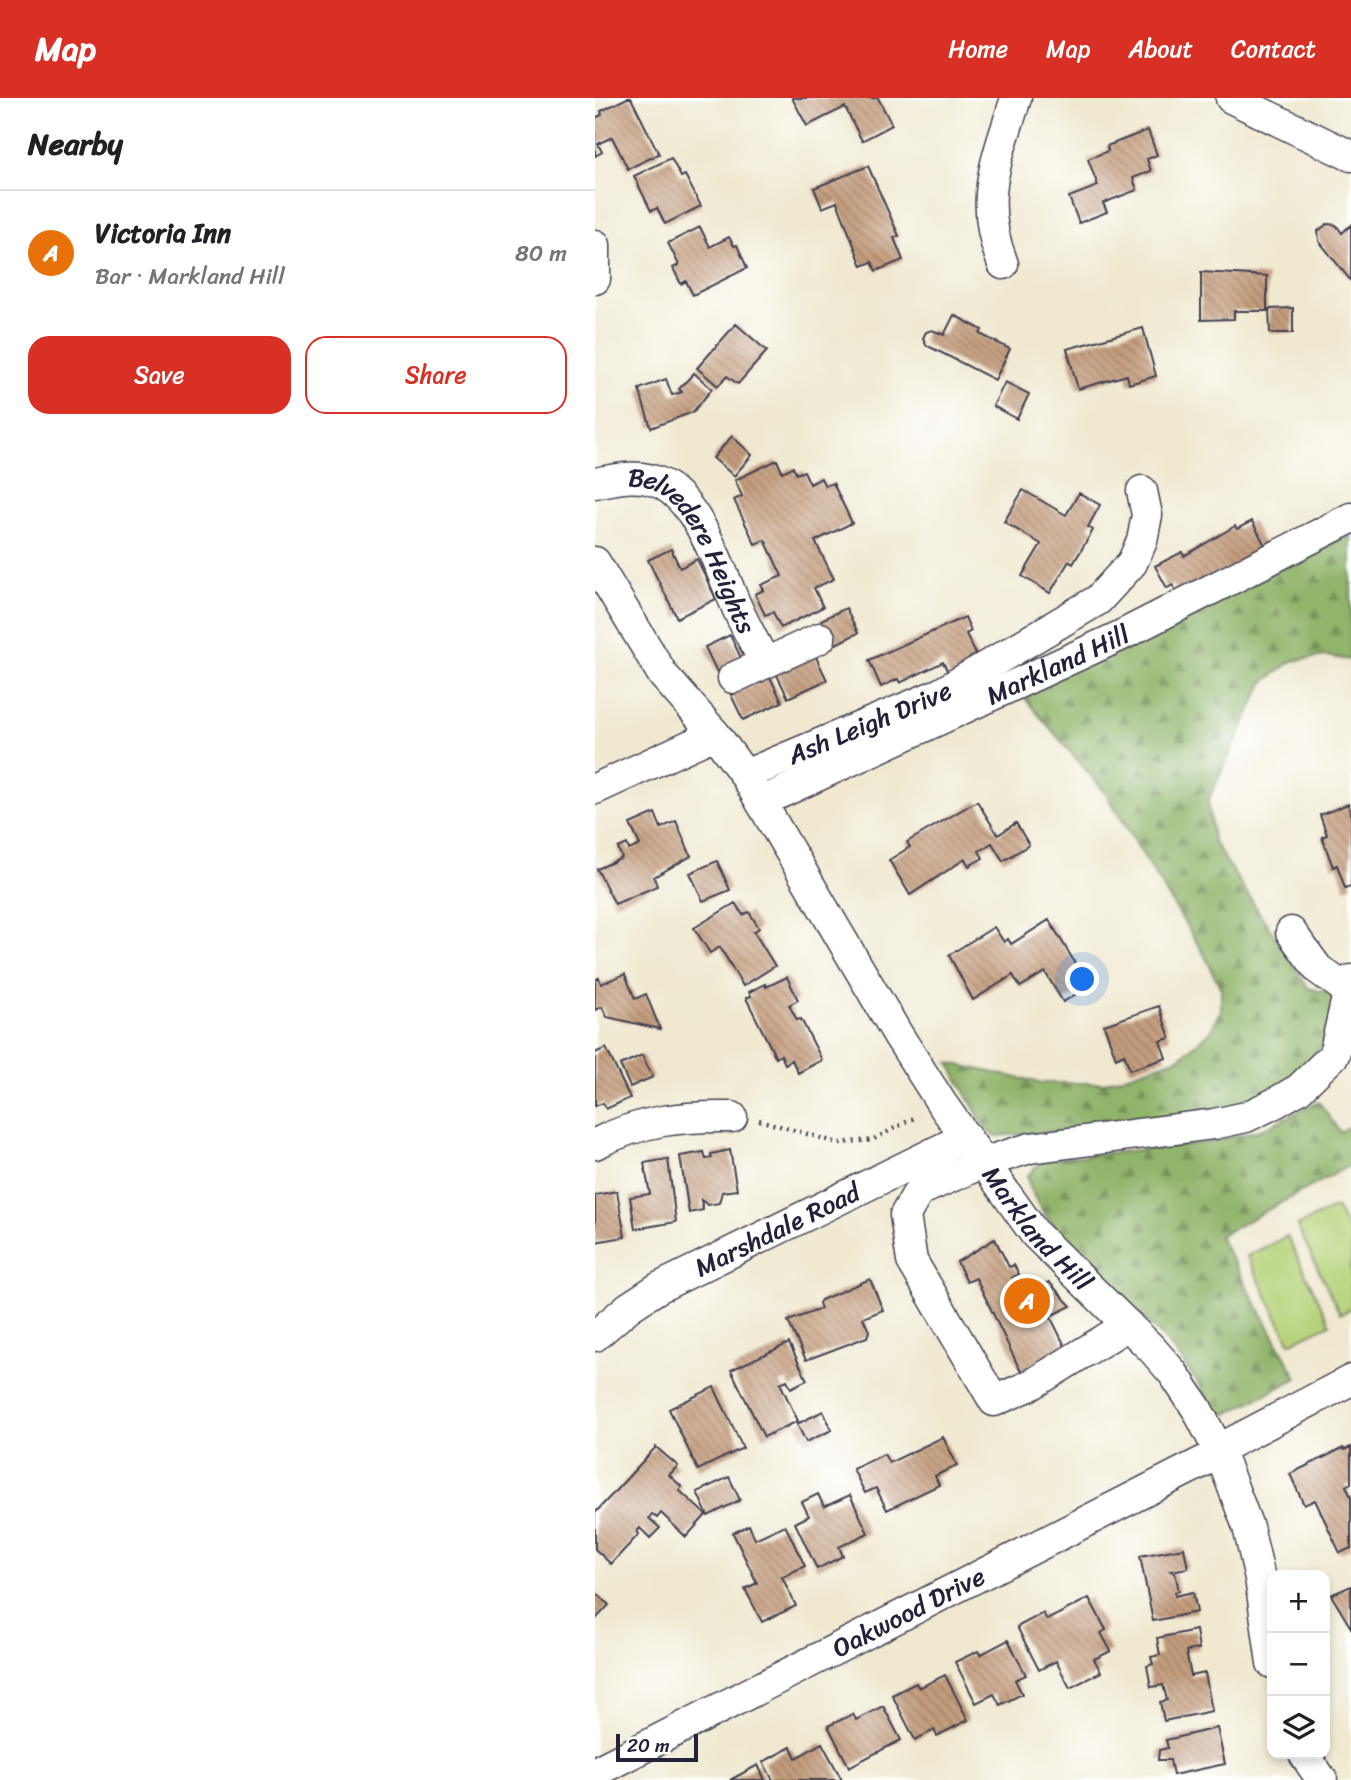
<!DOCTYPE html>
<html lang="en">
<head>
<meta charset="utf-8">
<style>
	body { margin:0; font-family:Sriracha,sans-serif; background:#f6f6f6; color:#202124 }
	.controls { position:absolute; right:21px; bottom:21px; display:grid; overflow:hidden; border-radius:14px; box-shadow:0 4px 10px #0003 }
	.controls button { width:63px; height:63px; display:grid; place-items:center; padding:0; border:0; border-bottom:2px solid #e0e0e0; background:#fff; color:#202124; font:35px sans-serif }
	.scale { position:absolute; left:21px; bottom:18px; width:82px; box-sizing:border-box; padding-left:7px; border:4px solid #22223b; border-top:0; font-size:19px; line-height:24px; white-space:nowrap; color:#22223b; -webkit-text-stroke:5px #fff; paint-order:stroke }
	.you { position:absolute; left:488px; top:882px; width:24px; height:24px; margin:-18px; border:5px solid #fff; border-radius:50%; background:#1a73e8; box-shadow:0 0 0 10px #1a73e833 }
	.badge { display:grid; place-items:center; width:46px; height:46px; border-radius:50%; background:#d93025; color:#fff; font-size:23px; font-weight:700 }
	.pin { position:absolute; translate:-50% -50%; border:4px solid #fff; box-shadow:0 2px 7px #0006 }
	.list { margin:0; padding:0; list-style:none }
	h2 { display:flex; justify-content:space-between; align-items:center; height:91px; margin:0; padding:0 28px; font-size:30px }
	h2 small { font-size:23px; font-weight:400; color:#757577 }
	.list li { display:grid; grid-template-columns:46px 1fr auto; gap:21px; align-items:center; box-sizing:border-box; height:126px; padding:0 28px; border-top:2px solid #e0e0e0 }
	.list b { display:block; font-size:26px; white-space:nowrap }
	.list p { margin:0; font-size:23px; white-space:nowrap; color:#757577 }
	.list em { font-size:23px; font-style:normal; color:#757577 }
	.actions { display:flex; gap:14px; padding:21px 28px }
	.actions a { flex:1; padding:16px 0; border:2px solid #d93025; border-radius:21px; text-align:center; font-size:24px; color:#d93025 }
	.actions .main { background:#d93025; color:#fff }
	.icon { flex:none; width:38px; height:38px; fill:none; stroke:currentColor; stroke-width:2; stroke-linecap:round; stroke-linejoin:round }
	.map { position:relative; flex:none; width:756px; height:1682px; overflow:hidden }
	header { display:flex; align-items:center; gap:42px; box-sizing:border-box; height:98px; padding:0 35px; background:#d93025; color:#fff }
	header strong { font-size:33px }
	nav { display:flex; gap:38px; margin-inline-start:auto; font-size:24px }
	main { display:flex }
	aside { flex:1; background:#fff }
	.map>svg:first-child { display:block }
	.grass { fill:#b6d279; stroke:#6c7a5a; stroke-width:2 }
	.forest { fill:url(#forest-firs); stroke:#596b52; stroke-width:2 }
	.building { fill:url(#building-back-hatch) }
	.lines { fill:none; stroke-linecap:round; stroke-linejoin:round }
	.minor-casing { stroke:#414051; stroke-width:33 }
	.path { stroke:#414051; stroke-width:4.5; stroke-dasharray:2 5; stroke-linecap:butt }
	.minor { stroke:#fff; stroke-width:30 }
	.labels { text-anchor:middle; dominant-baseline:central; stroke-width:6; stroke-linejoin:round; paint-order:stroke }
	.street-label { font-size:26px; fill:#22223b; stroke:#fff }
</style>
</head>
<body>
<header>
<strong>Map</strong>
<nav><a>Home</a><a>Map</a><a>About</a><a>Contact</a></nav>
</header>
<main>
<aside>
<h2>Nearby<small></small></h2>
<ul class="list">
<li><span class="badge" style="background:#e8710a">A</span><div><b>Victoria Inn</b><p>Bar · Markland Hill</p></div><em>80 m</em></li>
</ul>
<div class="actions"><a class="main">Save</a><a>Share</a></div>
</aside>
<div class="map">
<svg width="756" height="1682" viewBox="0 0 756 1682">
	<defs>
		<pattern id="forest-firs" width="22" height="20" patternUnits="userSpaceOnUse" patternTransform="scale(1.75)"><rect width="22" height="20" fill="#90b469"/><path d="M5 1l3.5 6h-7zM16 11l3.5 6h-7z" fill="#759258"/></pattern>
		<pattern id="building-back-hatch" width="6" height="6" patternUnits="userSpaceOnUse" patternTransform="scale(1.75)"><rect width="6" height="6" fill="#c49d7d"/><path d="M-1 5l2 2M0 0l6 6M5-1l2 2" fill="none" stroke="#9f8068"/></pattern>
	</defs>
	<rect width="100%" height="100%" fill="#fff"/>
	<filter id="ink" filterUnits="userSpaceOnUse"><feTurbulence type="fractalNoise" baseFrequency=".0143" numOctaves="2"/><feDisplacementMap in="SourceGraphic" scale="14" xChannelSelector="R" yChannelSelector="G"/><feConvolveMatrix kernelMatrix="1 2 1 2 8 2 1 2 1" color-interpolation-filters="sRGB"/></filter>
	<filter id="wash" filterUnits="userSpaceOnUse"><feTurbulence type="fractalNoise" baseFrequency=".00686" numOctaves="4" result="noise"/><feDisplacementMap in="SourceGraphic" scale="28" xChannelSelector="R" yChannelSelector="G"/><feGaussianBlur stdDeviation="1.57" result="paint"/><feColorMatrix in="noise" values="0 0 0 0 0 0 0 0 0 0 0 0 0 0 0 0 0 1.4 0 .05"/><feComposite in="paint" operator="in"/></filter>
	<g filter="url(#wash)">
		<rect width="100%" height="100%" fill="#f0e9d0"/>
		<path class="grass" d="M741 1109 756 1139V1211L745 1216 702 1128Z
			M692 1138 735 1226 695 1245 652 1158Z"/>
		<path class="forest" d="M756 437V562L731 558 697 563 668 585 613 703 618 743 713 890 746 898 740 933 693 989 619 1021 401 1038 392 1033 354 965 447 985H509L584 960 615 934 626 912V891L611 860 509 693 425 595Z
			M724 1004 745 1034 756 1027V1067L624 1138 702 1280 632 1316 621 1313C604 1287 588 1261 566 1238 532 1201 439 1125 432 1078L448 1062 612 1045 665 1032Z"/>
		<g id="blocks">
			<path class="building" d="M32 0H36L64 56 33 71 17 39 3 46 7 54 0 58V20L7 17 6 13Z
				M197 0H283L297 27 267 43 250 9 212 28Z
				M553 32 562 57 552 61 556 73 538 80 542 92 508 105 512 114 484 125 474 99 503 88 493 61 513 53 512 48Z
				M76 60 86 79 90 77 106 108 70 126 62 110 56 113 39 78Z
				M273 68 304 138 299 140 308 162 281 173 277 164 267 168 242 104 227 110 219 90Z
				M732 126 741 127 747 135 756 127V183L724 143 723 133Z
				M105 129 115 149 134 139 139 148 142 147 152 170 98 197 91 183 86 186 78 170 84 167 73 145Z
				M606 174 672 178V213H639V221L606 222Z
				M698 210V235H675L674 211Z
				M359 217 387 232 385 236 415 251 400 282 331 247 328 240 331 234 337 232 349 237Z
				M141 226 172 253 143 286 132 278 123 288 102 270Z
				M548 230 561 278 534 286 532 277 483 291 472 251Z
				M99 275 117 291 98 314 56 330 44 291 71 281 77 297 87 294 84 291Z
				M410 284 434 296 422 321 398 308Z
				M137 338 157 357 139 378 118 360Z
				M182 362 187 374 198 369 201 376 209 373 215 386 226 380 230 388 238 385 257 425 220 443 239 481 219 490 228 509 186 530 178 514 170 517 160 496 169 492 166 487 187 478 170 442 160 446 139 402 147 398 140 382Z
				M428 392 471 417 484 395 505 407 493 429 498 432 478 466 474 463 455 495 427 478 446 446 409 424Z
				M657 423 672 451 583 497 578 487 572 490 560 468 587 454 589 458 640 428 642 431Z
				M76 451 85 470 102 461 121 501 82 520 53 462Z
				M251 510 263 535 239 547 226 522Z
				M370 519 376 533 371 536 386 567 356 581 348 564 305 585 303 581 286 589 274 562Z
				M135 537 147 562 122 574 110 549Z
				M220 557 232 582 193 600 181 575Z
				M175 579 187 604 148 622 136 597Z
				M382 703 403 737 421 725 434 747 408 763 397 745 384 753 388 760 374 768 370 761 315 797 294 762 315 749 312 744Z
				M753 706 756 715V788L750 790 742 767 738 769 727 739 732 737 725 717Z
				M60 715 66 730 81 723 96 758 59 779 62 788 20 806 2 771 27 760 23 750 32 746 34 752 45 747 35 726Z
				M122 763 135 792 108 803 95 775Z
				M140 805 148 817 154 814 164 830 159 834 180 868 148 888 125 849 115 855 99 830Z
				M454 822 494 888 468 904 450 874 425 889 418 877 378 902 354 857 399 829 409 844 413 841 416 846Z
				M30 876 40 901 51 896 65 931 12 919 7 909 0 912V882L4 880 6 886Z
				M192 879 203 902 194 907 202 922 206 921 227 962 203 975 197 962 190 966 186 957 181 960 151 900 156 898 154 894 170 886 171 889Z
				M564 908 575 940 565 943 571 960 535 972 529 956 521 960 509 927Z
				M11 950 35 1000 11 1011 8 1005 0 1008V955Z
				M47 957 58 979 35 989 25 967Z
				M135 1052 142 1092 127 1094 124 1105 113 1107 106 1102 108 1112 94 1115 85 1058 109 1054 111 1061 117 1060 116 1056Z
				M73 1061 81 1124 40 1131 35 1099 55 1096 49 1065Z
				M22 1093 30 1139 0 1144V1097Z
				M400 1141 414 1169 419 1167 424 1176 417 1180 425 1198 454 1184 476 1208 455 1218 472 1252 426 1274 381 1180 372 1184 362 1164Z
				M275 1181 288 1212 268 1220 274 1233 272 1239 211 1262 193 1223 226 1211 224 1205 226 1202Z
				M194 1245 212 1282 196 1290 192 1282 185 1285 203 1323 169 1339 136 1272Z
				M119 1289 148 1350 103 1372 74 1311Z
				M228 1313 237 1332 211 1344 202 1326Z
				M348 1339 362 1367 340 1378 344 1387 292 1412 281 1390 270 1395 258 1371 289 1356 294 1365Z
				M61 1349 83 1368 74 1377 87 1389 84 1392 111 1417 91 1439 66 1415 62 1420 57 1416 54 1420 65 1430 55 1440 45 1430 42 1434 44 1436 16 1466 0 1451V1415Z
				M756 1349V1385L751 1388 756 1399V1450L745 1455 720 1402 709 1407 695 1376 748 1350 749 1352Z
				M134 1379 145 1402 113 1418 102 1394Z
				M223 1396 229 1409 255 1397 273 1435 244 1449 248 1458 222 1471 200 1425 214 1418 207 1404Z
				M154 1427 160 1441 190 1427 210 1468 187 1479 201 1508 167 1524 150 1491 162 1485 138 1435Z
				M589 1450 593 1470 576 1473 580 1475 584 1493 580 1494V1498L598 1494 602 1514 558 1523 545 1458Z
				M756 1488V1530L736 1497Z
				M0 1494 14 1507 0 1522Z
				M494 1500 511 1532 506 1535 516 1553 499 1561 506 1574 475 1590 461 1563 444 1572 422 1529 448 1515 452 1522Z
				M601 1532 604 1551 591 1553 596 1578 610 1575 617 1613 569 1623 565 1604 572 1602 568 1587 556 1589 552 1568 558 1566 556 1559 565 1557 562 1540Z
				M413 1542 431 1577 420 1582 427 1596 405 1607 399 1596 381 1605 360 1564 383 1553 385 1557Z
				M350 1577 373 1622 342 1638 339 1632 320 1642 297 1597 321 1585 324 1590Z
				M288 1608 306 1642 254 1669 233 1628 258 1616 261 1622Z
				M622 1630 630 1666 578 1677 575 1662H563L564 1652 573 1650 571 1642Z
				M227 1645 247 1682H178L168 1664 196 1649 201 1660Z
				M163 1667 170 1682H135Z"/>
		</g>
	</g>
	<g filter="url(#ink)">
		<use href="#blocks" fill-opacity="0" stroke="#414051" stroke-width="2"/>
		<g class="lines">
			<g class="minor-casing">
				<g id="minor">
					<path d="M636 0 756 58"/>
					<path d="M0 147V181"/>
					<path d="M408 166C382 101 402 62 421 0"/>
					<path id="s1" d="M0 385C23 380 47 375 69 387 106 409 126 474 143 512 151 530 161 547 170 565"/>
					<path id="s2" d="M0 464 68 577 120 636 150 677 303 937 347 1006 440 1136 557 1251 578 1275 602 1311 625 1355 653 1429 665 1480 677 1565"/>
					<path d="M138 580 225 540"/>
					<path id="s3" d="M150 677 346 595 503 502 537 465 547 443 552 417 547 393"/>
					<path d="M0 691 120 636"/>
					<path id="s4" d="M166 704 525 538 756 420"/>
					<path d="M696 834 723 871 752 892"/>
					<path d="M0 1046C47 1022 86 1018 137 1019"/>
					<path d="M533 1227 436 1287 399 1303 317 1163 310 1117 324 1093 390 1064 435 1050 619 1026 651 1019 680 1005 704 991 739 957 756 882"/>
					<path id="s5" d="M0 1238 34 1209 63 1190 371 1039"/>
					<path d="M624 1351 756 1282"/>
					<path d="M709 1656 727 1682"/>
					<path id="s6" d="M0 1674 625 1355"/>
				</g>
			</g>
			<path class="path" d="M164 1022 243 1045 277 1042 321 1019"/>
			<use href="#minor" class="minor"/>
		</g>
	</g>
	<g class="labels">
		<g class="street-label">
			<text stroke="none"><textPath href="#s1" startOffset="138">Belvedere Heights</textPath></text>
			<text stroke="none"><textPath href="#s4" startOffset="327">Markland Hill</textPath></text>
			<text stroke="none"><textPath href="#s3" startOffset="135">Ash Leigh Drive</textPath></text>
			<text stroke="none"><textPath href="#s2" startOffset="802">Markland Hill</textPath></text>
			<text stroke="none"><textPath href="#s5" startOffset="212">Marshdale Road</textPath></text>
			<text stroke="none"><textPath href="#s6" startOffset="352">Oakwood Drive</textPath></text>
		</g>
	</g>
</svg>
<div class="controls">
<button>+</button>
<button>−</button>
<button><svg class="icon" aria-label="layers" viewBox="0 0 24 24"><path d="M12 4l9 5-9 5-9-5zM3 14l9 5 9-5"/></svg></button>
</div>
<div class="scale">20 m</div>
<div class="you"></div>
<div class="pin badge" style="left:432px;top:1203px;background:#e8710a">A</div>
</div>
</main>
</body>
</html>
